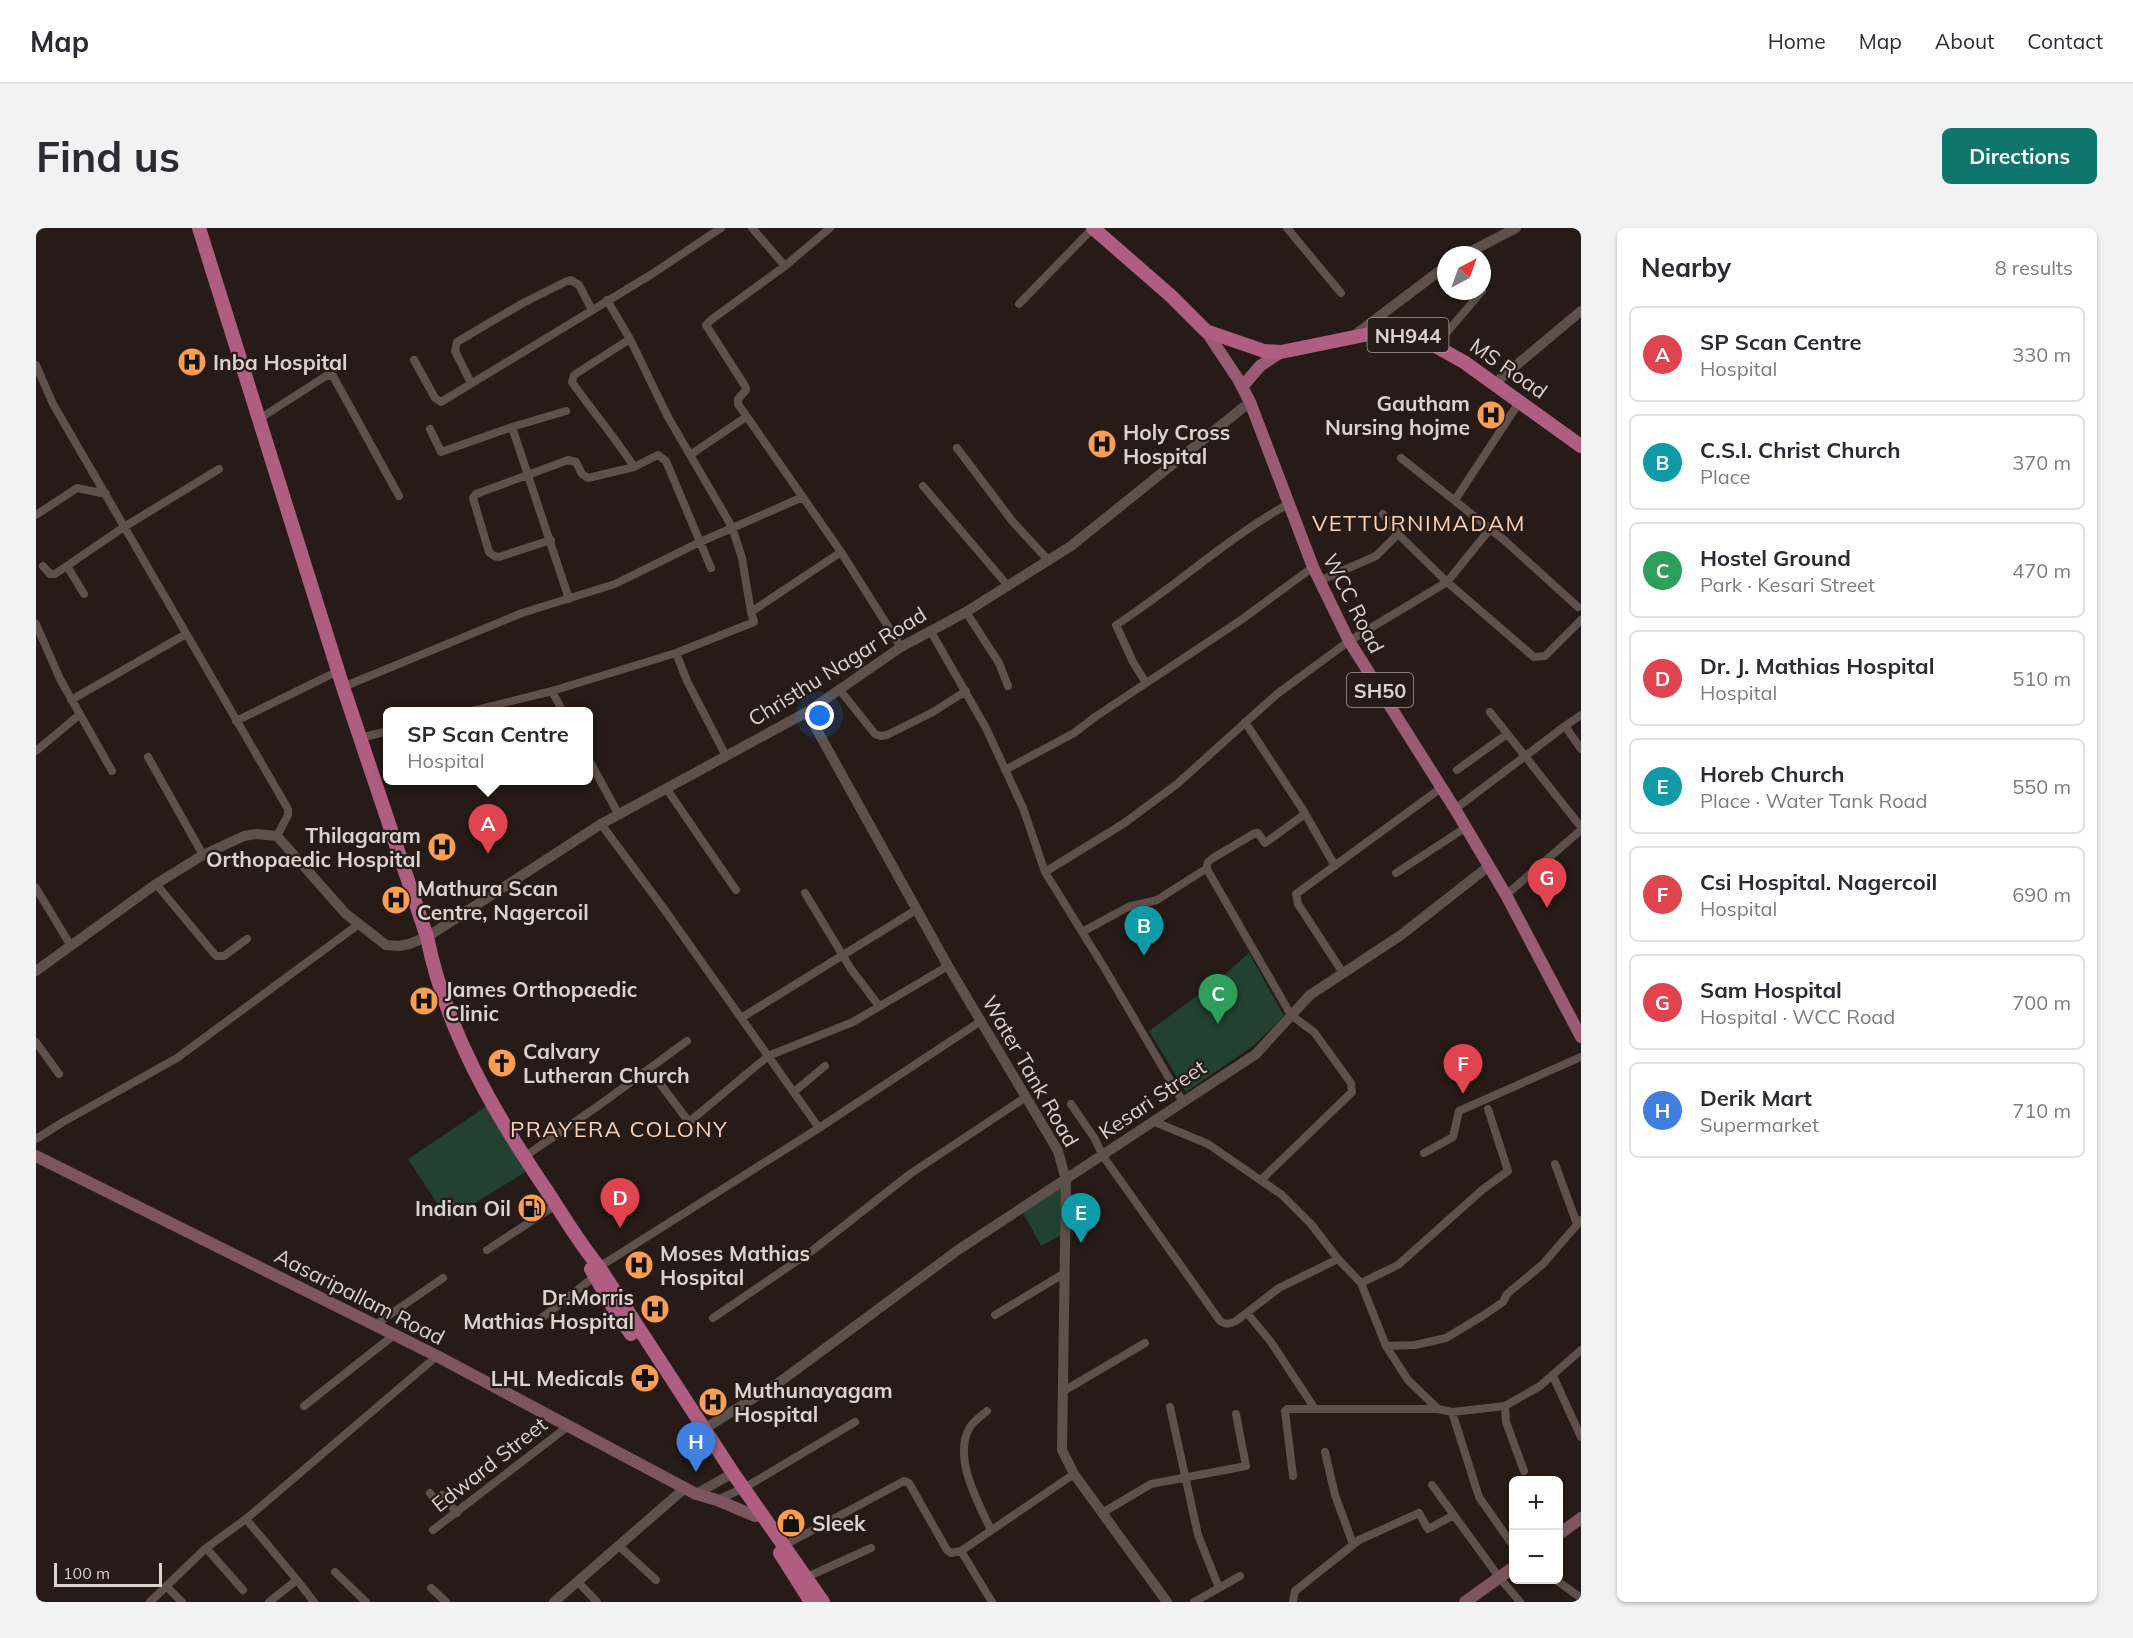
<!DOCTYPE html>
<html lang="en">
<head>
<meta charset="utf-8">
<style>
	body { margin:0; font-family:Mulish,sans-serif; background:#f2f2f3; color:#2b2b33 }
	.controls { position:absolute; right:18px; bottom:18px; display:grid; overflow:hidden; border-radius:9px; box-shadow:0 2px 4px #0004 }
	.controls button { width:54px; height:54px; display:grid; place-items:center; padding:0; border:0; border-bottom:2px solid #e1e1e2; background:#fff; color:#2b2b33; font:30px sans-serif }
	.compass { position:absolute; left:1401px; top:18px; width:54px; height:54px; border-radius:50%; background:#fff; box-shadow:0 2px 4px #0004; rotate:41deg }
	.scale { position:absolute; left:18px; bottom:15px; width:108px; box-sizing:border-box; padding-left:6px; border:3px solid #dad2cf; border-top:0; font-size:16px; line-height:21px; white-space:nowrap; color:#dad2cf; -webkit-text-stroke:4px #261b16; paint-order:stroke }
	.you { position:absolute; left:784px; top:488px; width:21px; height:21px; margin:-15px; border:4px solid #fff; border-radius:50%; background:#1a73e8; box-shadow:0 0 0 9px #1a73e833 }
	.badge { display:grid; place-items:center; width:39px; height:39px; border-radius:50%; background:#0f766e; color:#fff; font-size:20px; font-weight:700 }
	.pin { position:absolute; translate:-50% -50px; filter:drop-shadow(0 2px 3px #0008) }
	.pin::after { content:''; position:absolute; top:32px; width:21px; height:18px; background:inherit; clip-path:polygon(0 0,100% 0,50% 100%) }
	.popup { position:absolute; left:347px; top:479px; width:210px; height:78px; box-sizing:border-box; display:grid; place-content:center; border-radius:9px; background:#fff; filter:drop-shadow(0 2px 4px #0005); font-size:20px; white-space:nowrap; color:#7c7c81 }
	.popup b { font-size:22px; color:#2b2b33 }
	.popup::after { content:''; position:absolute; left:50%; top:100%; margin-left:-12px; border:12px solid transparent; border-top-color:#fff }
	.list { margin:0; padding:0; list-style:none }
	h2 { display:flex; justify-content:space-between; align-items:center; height:78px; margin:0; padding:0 24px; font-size:26px }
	h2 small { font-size:20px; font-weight:400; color:#7c7c81 }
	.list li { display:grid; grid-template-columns:39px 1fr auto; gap:18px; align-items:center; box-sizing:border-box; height:96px; margin:0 12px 12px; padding:0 12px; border:2px solid #e1e1e2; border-radius:9px }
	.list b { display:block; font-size:22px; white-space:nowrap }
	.list p { margin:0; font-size:20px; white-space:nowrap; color:#7c7c81 }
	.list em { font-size:20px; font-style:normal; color:#7c7c81 }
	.map { position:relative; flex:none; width:1545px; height:1374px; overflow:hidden; border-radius:9px }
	header { display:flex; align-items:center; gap:36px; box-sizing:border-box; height:84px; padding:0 30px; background:#fff; border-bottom:2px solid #e1e1e2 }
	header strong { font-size:28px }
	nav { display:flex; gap:33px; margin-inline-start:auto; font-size:21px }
	.intro { display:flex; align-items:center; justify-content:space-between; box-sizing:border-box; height:144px; padding:0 36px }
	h1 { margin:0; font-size:42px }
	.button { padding:15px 27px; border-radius:9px; background:#0f766e; color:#fff; font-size:21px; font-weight:700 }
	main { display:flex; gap:36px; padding:0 36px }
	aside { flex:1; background:#fff; border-radius:9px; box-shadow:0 2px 4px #0004 }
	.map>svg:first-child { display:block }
	.green { fill:#224130 }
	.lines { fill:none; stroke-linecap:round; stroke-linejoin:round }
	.minor { stroke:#5e504a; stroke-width:8 }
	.tertiary { stroke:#5e504a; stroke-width:10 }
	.secondary { stroke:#7c555f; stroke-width:12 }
	.primary { stroke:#9b5b74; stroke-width:12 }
	.trunk { stroke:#af5e82; stroke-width:14 }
	.labels { text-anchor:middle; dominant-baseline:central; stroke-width:4.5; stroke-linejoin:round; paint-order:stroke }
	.shield { fill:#261b16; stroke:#a49b98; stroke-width:1.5 }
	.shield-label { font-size:20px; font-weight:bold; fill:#dad2cf }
	.poi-label { font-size:21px; font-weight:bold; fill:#dad2cf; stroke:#261b16; text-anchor:start }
	.street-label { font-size:21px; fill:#dad2cf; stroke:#261b16 }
	.neighbourhood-label { font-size:22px; letter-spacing:1.5px; fill:#fcd3b6; stroke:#261b16 }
</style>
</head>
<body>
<header>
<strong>Map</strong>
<nav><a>Home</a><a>Map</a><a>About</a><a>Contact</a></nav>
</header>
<div class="intro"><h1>Find us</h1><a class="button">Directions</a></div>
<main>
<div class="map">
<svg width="1545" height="1374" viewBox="0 0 1545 1374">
	<rect width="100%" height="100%" fill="#261b16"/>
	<path class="green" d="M1213 725 1248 788 1217 818 1150 864 1113 803 1180 754Z
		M451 878 491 943 412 992 372 931Z
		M1029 954 1025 1007 1005 1018 986 983Z"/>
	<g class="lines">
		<path class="minor" d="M716 0 749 38
			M794 0 749 38 675 92 670 97 709 158 710 162 702 171V176L805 324 865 419
			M1251 0 1305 65
			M571 72 594 111 632 189 696 299 706 330 715 384 805 324
			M983 76 1057 0
			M594 111 538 147 536 154C556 183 579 209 598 239
			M1400 117 1446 63
			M378 132 399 170 405 174 616 46 685 0
			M0 137 17 176 252 581V587L241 608
			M435 155 419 123 421 114 487 75 529 54 535 52 543 57 556 82
			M530 183 476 199 533 371
			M223 191 290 148H297L363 268
			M394 201 405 224 476 199
			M921 220 977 294 1013 333
			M654 227 710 189
			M1365 230 1468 312 1542 379
			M887 258 972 358
			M1419 272 1484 173
			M0 287 41 260 70 266
			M1454 301 1411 354 1498 429 1509 428 1545 392
			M515 312 463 329 458 328 453 324 437 270 440 266 532 232 540 234 546 246 552 250 598 239 622 227 630 233 664 314 767 269
			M7 338 14 346H19L88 299 183 241
			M31 338 48 366
			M1283 353 1340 328 1362 306
			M930 384 963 435 972 458
			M0 396 24 451 76 543
			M894 402 950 500 987 580 1009 644 1069 741 1147 874
			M1110 455 1097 434 1080 397C1139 359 1192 309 1254 275
			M307 459 486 385 579 356 664 314 675 340
			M803 461 839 506 845 508 851 507 897 484 930 463
			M516 463 527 484
			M35 472 150 406
			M432 484 516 463 640 425
			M1454 484 1545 599
			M200 493 302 443
			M1209 494 1267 582 1299 638
			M1529 498 1545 487
			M324 510 352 503
			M0 523 43 487
			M690 528 651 453 640 425 718 394 715 384
			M112 529 167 627
			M552 530 583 587
			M969 542 1038 505 1059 489 1205 392 1277 339
			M1421 542 1471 506
			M630 560 700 662
			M1419 581 1529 498 1545 521
			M565 596 628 681 783 900
			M1170 642 1172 634 1177 630 1219 605H1222L1229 615 1269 586
			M1009 644 1087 596 1141 556 1241 466 1313 413 1411 354 1362 306 1347 286
			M1360 645 1429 600
			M120 656 180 728H188L211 711
			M0 660 35 718
			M769 665 815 741 843 778
			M1470 667 1545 602
			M1046 704 1092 679 1121 672 1168 642 1172 643 1255 787 1278 804 1315 855 1316 864 1225 952
			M1307 745 1262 676 1260 666 1405 560
			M705 790 880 682
			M0 814 23 846
			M613 841 653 894 732 828 817 794 912 738
			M759 863 789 838
			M1035 876 1059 911 1067 928 1184 1093C1190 1097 1194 1096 1200 1093L1243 1060 1302 1031
			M1119 894 1172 916 1246 967 1275 996 1302 1031 1325 1055 1350 1118 1372 1152 1402 1181 1416 1184 1469 1178 1504 1158 1545 1122
			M0 911 27 894 141 830 323 696
			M1388 925 1417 909 1423 883 1545 829
			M488 929 562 878 651 813
			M1519 936 1541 996
			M451 1022 520 977
			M563 1039 783 900 945 793
			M1325 1055 1362 1037 1446 962 1472 943 1452 881
			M1211 1085 1235 1114 1279 1181
			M959 1087 1027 1046
			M677 1090 777 1022 874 946 990 869
			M339 1097 407 1050
			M494 1099 558 1049
			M1350 1118 1379 1117 1410 1110 1448 1087 1467 1074 1471 1066 1507 1036 1545 992
			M1517 1148 1545 1209
			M1026 1164 1109 1115
			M268 1178 358 1107
			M1469 1178 1470 1194 1488 1243
			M1134 1179 1162 1307 1183 1360 1158 1374
			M951 1183C945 1188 938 1193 934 1199 916 1229 942 1274 955 1302
			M1416 1184 1443 1269 1478 1319
			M1289 1224 1299 1267 1317 1316
			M1257 1248 1249 1183 1251 1181H1402
			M1396 1257 1463 1349 1484 1374
			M394 1265 399 1272 406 1267 421 1285
			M681 1272 708 1260 819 1194
			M1066 1285 1115 1256 1210 1238 1200 1186
			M210 1291 261 1352 233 1374
			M397 1302 531 1199
			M749 1317 868 1253 873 1255 911 1322 915 1325 925 1323 1038 1246
			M583 1318 620 1352
			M170 1320 207 1362
			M925 1323 956 1374
			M299 1344 330 1374
			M771 1349 835 1320
			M261 1352 278 1374
			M1520 1352 1545 1370
			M542 1354 561 1374
			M130 1358 146 1374
			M395 1360 410 1374
			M1183 1360 1204 1348
			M114 1374 170 1320 210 1291 401 1128
			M1257 1374 1259 1363 1323 1312 1383 1285 1392 1301 1418 1287"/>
		<path class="tertiary" d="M1428 27 1480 0
			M1316 109 1410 38
			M1459 155 1545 83
			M771 484 912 738 1022 923 1030 952 1026 1222 1038 1246 1131 1374
			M0 743 120 656 167 627 208 608 220 606 241 608 310 686 350 717 363 718 373 716 391 709 565 596 771 484 865 419 930 384 1035 318 1214 174
			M668 1201 745 1153 922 1022 1220 826 1274 767 1365 707 1453 638
			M660 1266 697 1245
			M518 1374 649 1260"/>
		<path class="secondary" d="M0 928 401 1128 660 1266 681 1272 719 1288 725 1284
			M1522 1307 1545 1290
			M1429 1374 1478 1339"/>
		<path class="primary" d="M1170 103 1202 151 1214 174 1277 339 1313 413 1419 581 1470 667 1545 809
			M1206 159 1224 138 1245 124"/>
		<path class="trunk" d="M163 0 307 459 391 709C410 803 458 885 511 963 528 989 543 1015 563 1039L697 1245 787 1374
			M1057 0 1135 68 1170 103 1228 123 1245 124 1343 104 1383 109 1428 134 1545 218
			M555 1041 579 1083 595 1106
			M744 1325 775 1374"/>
	</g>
	<defs>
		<g id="hospital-disc" transform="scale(1.5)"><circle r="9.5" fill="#fc9e52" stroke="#261b16"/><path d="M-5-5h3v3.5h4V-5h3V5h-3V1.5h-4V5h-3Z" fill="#111"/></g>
		<g id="church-disc" transform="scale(1.5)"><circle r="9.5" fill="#fc9e52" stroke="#261b16"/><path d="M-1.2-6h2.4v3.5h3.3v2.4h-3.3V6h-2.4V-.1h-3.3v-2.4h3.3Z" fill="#111"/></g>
		<g id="fuel-disc" transform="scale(1.5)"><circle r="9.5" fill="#fc9e52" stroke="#261b16"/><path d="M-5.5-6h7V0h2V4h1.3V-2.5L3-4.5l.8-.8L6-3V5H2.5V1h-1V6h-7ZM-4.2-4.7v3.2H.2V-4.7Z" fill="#111"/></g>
		<g id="pharmacy-disc" transform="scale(1.5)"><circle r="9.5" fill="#fc9e52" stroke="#261b16"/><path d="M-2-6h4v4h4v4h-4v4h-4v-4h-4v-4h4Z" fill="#111"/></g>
		<g id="shop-disc" transform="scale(1.5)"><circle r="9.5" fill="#fc9e52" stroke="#261b16"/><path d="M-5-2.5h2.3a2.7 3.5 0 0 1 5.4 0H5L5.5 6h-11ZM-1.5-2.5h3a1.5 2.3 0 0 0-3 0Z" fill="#111"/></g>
	</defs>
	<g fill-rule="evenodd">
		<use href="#hospital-disc" x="156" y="134"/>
		<use href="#hospital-disc" x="1455" y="187"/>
		<use href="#hospital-disc" x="1066" y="216"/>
		<use href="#hospital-disc" x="406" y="619"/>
		<use href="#hospital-disc" x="360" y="672"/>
		<use href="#hospital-disc" x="388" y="773"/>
		<use href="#church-disc" x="466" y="835"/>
		<use href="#fuel-disc" x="496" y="980"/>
		<use href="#hospital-disc" x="603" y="1037"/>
		<use href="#hospital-disc" x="619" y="1081"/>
		<use href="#pharmacy-disc" x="609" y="1150"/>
		<use href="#hospital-disc" x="677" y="1174"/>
		<use href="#shop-disc" x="755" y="1295"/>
	</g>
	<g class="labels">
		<g class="shield">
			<rect x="1331.5" y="90" width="81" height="34" rx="4.5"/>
			<rect x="1311" y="445" width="66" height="34" rx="4.5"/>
		</g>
		<g class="shield-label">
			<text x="1372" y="107">NH944</text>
			<text x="1344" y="462">SH50</text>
		</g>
		<g class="poi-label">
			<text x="177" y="134">Inba Hospital</text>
			<text x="1434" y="175" text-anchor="end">Gautham<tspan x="1434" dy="24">Nursing hojme</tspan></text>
			<text x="1087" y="204">Holy Cross<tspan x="1087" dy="24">Hospital</tspan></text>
			<text x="385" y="607" text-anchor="end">Thilagaram<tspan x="385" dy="24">Orthopaedic Hospital</tspan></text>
			<text x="381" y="660">Mathura Scan<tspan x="381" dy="24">Centre, Nagercoil</tspan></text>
			<text x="409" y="761">James Orthopaedic<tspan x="409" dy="24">Clinic</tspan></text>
			<text x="487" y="823">Calvary<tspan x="487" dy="24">Lutheran Church</tspan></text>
			<text x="475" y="980" text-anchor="end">Indian Oil</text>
			<text x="624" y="1025">Moses Mathias<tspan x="624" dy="24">Hospital</tspan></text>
			<text x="598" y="1069" text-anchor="end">Dr.Morris<tspan x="598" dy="24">Mathias Hospital</tspan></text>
			<text x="588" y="1150" text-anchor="end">LHL Medicals</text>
			<text x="698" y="1162">Muthunayagam<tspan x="698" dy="24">Hospital</tspan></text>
			<text x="776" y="1295">Sleek</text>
		</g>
		<g class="street-label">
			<text transform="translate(1473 140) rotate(35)">MS Road</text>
			<text transform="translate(1318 375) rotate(63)">WCC Road</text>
			<text transform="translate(801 438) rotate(-32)">Christhu Nagar Road</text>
			<text transform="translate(995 843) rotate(60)">Water Tank Road</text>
			<text transform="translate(1116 871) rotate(-34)">Kesari Street</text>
			<text transform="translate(324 1068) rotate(27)">Aasaripallam Road</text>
			<text transform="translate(453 1236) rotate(-38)">Edward Street</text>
		</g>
		<g class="neighbourhood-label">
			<text x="1383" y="295">VETTURNIMADAM</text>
			<text x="583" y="901">PRAYERA COLONY</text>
		</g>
	</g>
</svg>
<div class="controls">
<button>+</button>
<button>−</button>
</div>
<svg class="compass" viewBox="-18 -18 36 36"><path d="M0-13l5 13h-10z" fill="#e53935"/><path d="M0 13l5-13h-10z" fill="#7c7c81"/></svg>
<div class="scale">100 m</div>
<div class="you"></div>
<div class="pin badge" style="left:452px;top:626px;background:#e0444e">A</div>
<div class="popup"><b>SP Scan Centre</b>Hospital</div>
<div class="pin badge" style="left:1108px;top:728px;background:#0f9aa8">B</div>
<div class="pin badge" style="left:1182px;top:796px;background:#2e9e5b">C</div>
<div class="pin badge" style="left:584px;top:1000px;background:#e0444e">D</div>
<div class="pin badge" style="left:1045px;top:1015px;background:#0f9aa8">E</div>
<div class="pin badge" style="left:1427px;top:866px;background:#e0444e">F</div>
<div class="pin badge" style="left:1511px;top:680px;background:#e0444e">G</div>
<div class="pin badge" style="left:660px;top:1244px;background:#3f7fe0">H</div>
</div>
<aside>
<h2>Nearby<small>8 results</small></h2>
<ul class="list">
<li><span class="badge" style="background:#e0444e">A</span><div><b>SP Scan Centre</b><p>Hospital</p></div><em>330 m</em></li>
<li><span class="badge" style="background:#0f9aa8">B</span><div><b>C.S.I. Christ Church</b><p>Place</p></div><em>370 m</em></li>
<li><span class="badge" style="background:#2e9e5b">C</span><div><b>Hostel Ground</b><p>Park · Kesari Street</p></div><em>470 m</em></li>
<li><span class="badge" style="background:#e0444e">D</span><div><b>Dr. J. Mathias Hospital</b><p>Hospital</p></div><em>510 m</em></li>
<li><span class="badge" style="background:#0f9aa8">E</span><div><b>Horeb Church</b><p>Place · Water Tank Road</p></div><em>550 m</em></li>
<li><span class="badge" style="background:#e0444e">F</span><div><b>Csi Hospital. Nagercoil</b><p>Hospital</p></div><em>690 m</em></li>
<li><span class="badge" style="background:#e0444e">G</span><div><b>Sam Hospital</b><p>Hospital · WCC Road</p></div><em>700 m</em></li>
<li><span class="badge" style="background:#3f7fe0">H</span><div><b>Derik Mart</b><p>Supermarket</p></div><em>710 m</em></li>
</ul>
</aside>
</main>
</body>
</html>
